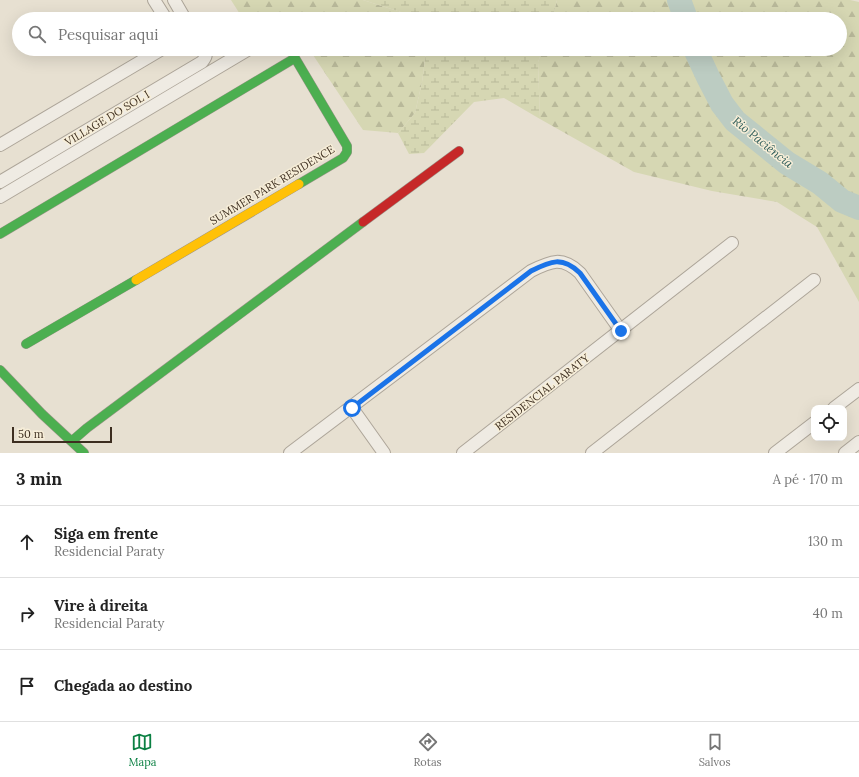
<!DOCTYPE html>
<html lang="pt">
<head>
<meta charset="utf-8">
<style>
	body { margin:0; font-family:Lora,serif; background:#f2f2f2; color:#222 }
	.controls { position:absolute; right:12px; bottom:12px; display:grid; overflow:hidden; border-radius:8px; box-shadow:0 4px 16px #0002 }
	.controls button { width:36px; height:36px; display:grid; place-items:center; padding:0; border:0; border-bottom:1px solid #e0e0e0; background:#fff; color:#222; font:20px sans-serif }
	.scale { position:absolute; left:12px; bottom:10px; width:100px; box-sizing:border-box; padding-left:4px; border:2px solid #3d2e20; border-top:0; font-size:11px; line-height:14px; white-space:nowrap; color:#3d2e20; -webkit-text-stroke:3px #f7eed8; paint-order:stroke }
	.stop { position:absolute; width:12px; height:12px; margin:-9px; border:3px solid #1a73e8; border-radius:50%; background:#fff }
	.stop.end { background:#1a73e8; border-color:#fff; box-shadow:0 1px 4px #0008 }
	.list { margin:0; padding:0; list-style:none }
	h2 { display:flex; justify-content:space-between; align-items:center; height:52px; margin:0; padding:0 16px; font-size:17px }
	h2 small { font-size:13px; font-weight:400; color:#767676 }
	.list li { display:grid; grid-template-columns:26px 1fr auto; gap:12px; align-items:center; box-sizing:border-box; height:72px; padding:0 16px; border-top:1px solid #e0e0e0 }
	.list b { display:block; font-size:15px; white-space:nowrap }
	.list p { margin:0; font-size:13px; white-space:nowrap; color:#767676 }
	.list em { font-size:13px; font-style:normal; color:#767676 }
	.icon { flex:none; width:22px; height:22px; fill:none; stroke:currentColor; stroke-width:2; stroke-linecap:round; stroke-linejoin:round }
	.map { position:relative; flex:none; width:859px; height:453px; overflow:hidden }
	.search { position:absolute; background:#fff; box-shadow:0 4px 16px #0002; left:12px; right:12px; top:12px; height:44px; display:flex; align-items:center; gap:10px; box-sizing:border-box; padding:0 14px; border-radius:22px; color:#767676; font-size:15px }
	.sheet { height:268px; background:#fff }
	nav { display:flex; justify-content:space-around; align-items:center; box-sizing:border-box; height:56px; border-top:1px solid #e0e0e0; background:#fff; font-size:11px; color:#767676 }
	nav a { display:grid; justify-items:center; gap:2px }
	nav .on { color:#0b8043 }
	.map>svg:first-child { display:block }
	.forest { fill:url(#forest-firs) }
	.wetland { fill:url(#wetland-marsh) }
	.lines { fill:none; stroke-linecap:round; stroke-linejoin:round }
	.river { stroke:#bcccc2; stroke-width:24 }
	.street-casing { stroke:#ada599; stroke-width:14 }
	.fast-casing { stroke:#9c958a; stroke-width:10 }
	.slow-casing { stroke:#9c958a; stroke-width:10 }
	.jam-casing { stroke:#9c958a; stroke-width:10 }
	.street { stroke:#efebe3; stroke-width:12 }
	.fast { stroke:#4caf50; stroke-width:9 }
	.slow { stroke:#ffc107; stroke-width:9 }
	.jam { stroke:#c62828; stroke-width:9 }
	.route { stroke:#1a73e8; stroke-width:5 }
	.labels { text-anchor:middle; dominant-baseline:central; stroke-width:3; stroke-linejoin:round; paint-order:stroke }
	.street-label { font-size:11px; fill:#3d2e20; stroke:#f7eed8 }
	.water-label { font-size:12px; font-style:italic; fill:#2f5d5a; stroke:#f7eed8 }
</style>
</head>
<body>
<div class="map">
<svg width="859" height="453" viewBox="0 0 859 453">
	<defs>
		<pattern id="forest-firs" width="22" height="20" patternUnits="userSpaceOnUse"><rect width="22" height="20" fill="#d6d7b3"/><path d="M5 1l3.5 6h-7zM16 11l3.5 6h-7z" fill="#b9b99a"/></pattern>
		<pattern id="wetland-marsh" width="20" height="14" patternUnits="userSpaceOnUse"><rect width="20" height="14" fill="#d6d7b3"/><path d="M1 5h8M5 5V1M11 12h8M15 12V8" fill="none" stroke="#b9b99a"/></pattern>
	</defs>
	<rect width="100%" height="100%" fill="#e7e0d1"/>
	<path class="forest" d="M231 0H363L404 13 407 19H243Z
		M557 0H850L859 2V302L817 227 777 202 712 191 634 172 540 119 538 62 543 49H840V19H552Z
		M309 49H424L426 52 422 82 415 113 398 133 363 130Z"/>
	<path class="wetland" d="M363 0H557L552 19H407L404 13Z
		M424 49H543L538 62 540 119 504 98 474 102 424 153 409 154 398 133 415 113 422 82 426 52Z"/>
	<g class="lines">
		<path class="river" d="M679 0 686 19
			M695 49 708 77 722 104 735 121 787 163 820 183 842 201 859 208"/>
		<g class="street-casing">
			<path id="street" d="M154 0 166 19
				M174 0 185 19
				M0 145 162 49
				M0 182 202 62C206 57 207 55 204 49
				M0 197 249 49
				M352 408 384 453
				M834 408 859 389
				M290 453 531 271C551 261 562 256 580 273L621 331
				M463 453 732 243
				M592 453 814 280
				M775 453 814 423
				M845 453 859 442"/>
		</g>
		<g class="fast-casing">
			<path id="fast" d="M0 234 295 58 347 146V152L343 158 299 184
				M26 344 136 280
				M0 370 42 414 84 453
				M72 441 87 428 363 222"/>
		</g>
		<g class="slow-casing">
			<path id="slow" d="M136 280 299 184"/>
		</g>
		<g class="jam-casing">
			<path id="jam" d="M363 222 459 151"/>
		</g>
		<use href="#street" class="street"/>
		<use href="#fast" class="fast"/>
		<use href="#slow" class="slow"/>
		<use href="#jam" class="jam"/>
	</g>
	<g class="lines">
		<path class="route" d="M352 408 531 271C551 261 562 256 580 273L621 331"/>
	</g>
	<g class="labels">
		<g class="street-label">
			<text transform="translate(107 118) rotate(-31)">VILLAGE DO SOL I</text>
			<text transform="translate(272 185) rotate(-31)">SUMMER PARK RESIDENCE</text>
			<text transform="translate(542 392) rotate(-38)">RESIDENCIAL PARATY</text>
		</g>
		<g class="water-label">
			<text transform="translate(763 142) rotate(39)">Rio Paciência</text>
		</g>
	</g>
</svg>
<div class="controls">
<button><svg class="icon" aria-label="locate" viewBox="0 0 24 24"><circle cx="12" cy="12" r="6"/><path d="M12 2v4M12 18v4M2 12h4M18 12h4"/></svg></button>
</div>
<div class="scale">50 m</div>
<div class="stop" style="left:352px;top:408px"></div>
<div class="stop end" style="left:621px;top:331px"></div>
<div class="search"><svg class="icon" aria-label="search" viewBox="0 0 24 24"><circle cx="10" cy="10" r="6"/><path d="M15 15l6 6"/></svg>Pesquisar aqui</div>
</div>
<section class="sheet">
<h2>3 min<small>A pé · 170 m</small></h2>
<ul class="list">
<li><svg class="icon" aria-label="ahead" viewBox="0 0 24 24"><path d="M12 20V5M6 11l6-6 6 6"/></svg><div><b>Siga em frente</b><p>Residencial Paraty</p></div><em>130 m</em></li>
<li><svg class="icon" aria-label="right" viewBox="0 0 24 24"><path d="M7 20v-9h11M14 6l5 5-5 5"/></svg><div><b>Vire à direita</b><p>Residencial Paraty</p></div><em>40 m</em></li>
<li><svg class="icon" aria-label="arrive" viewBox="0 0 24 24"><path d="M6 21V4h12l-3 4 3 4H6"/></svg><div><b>Chegada ao destino</b></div></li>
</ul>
</section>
<nav>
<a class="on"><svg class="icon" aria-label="map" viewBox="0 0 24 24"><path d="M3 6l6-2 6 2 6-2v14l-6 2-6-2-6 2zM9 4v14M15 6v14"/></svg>Mapa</a>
<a><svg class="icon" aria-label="directions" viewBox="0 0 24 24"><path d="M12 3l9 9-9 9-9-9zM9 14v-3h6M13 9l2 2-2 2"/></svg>Rotas</a>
<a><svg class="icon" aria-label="saved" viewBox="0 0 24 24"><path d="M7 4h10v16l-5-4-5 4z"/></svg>Salvos</a>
</nav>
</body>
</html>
